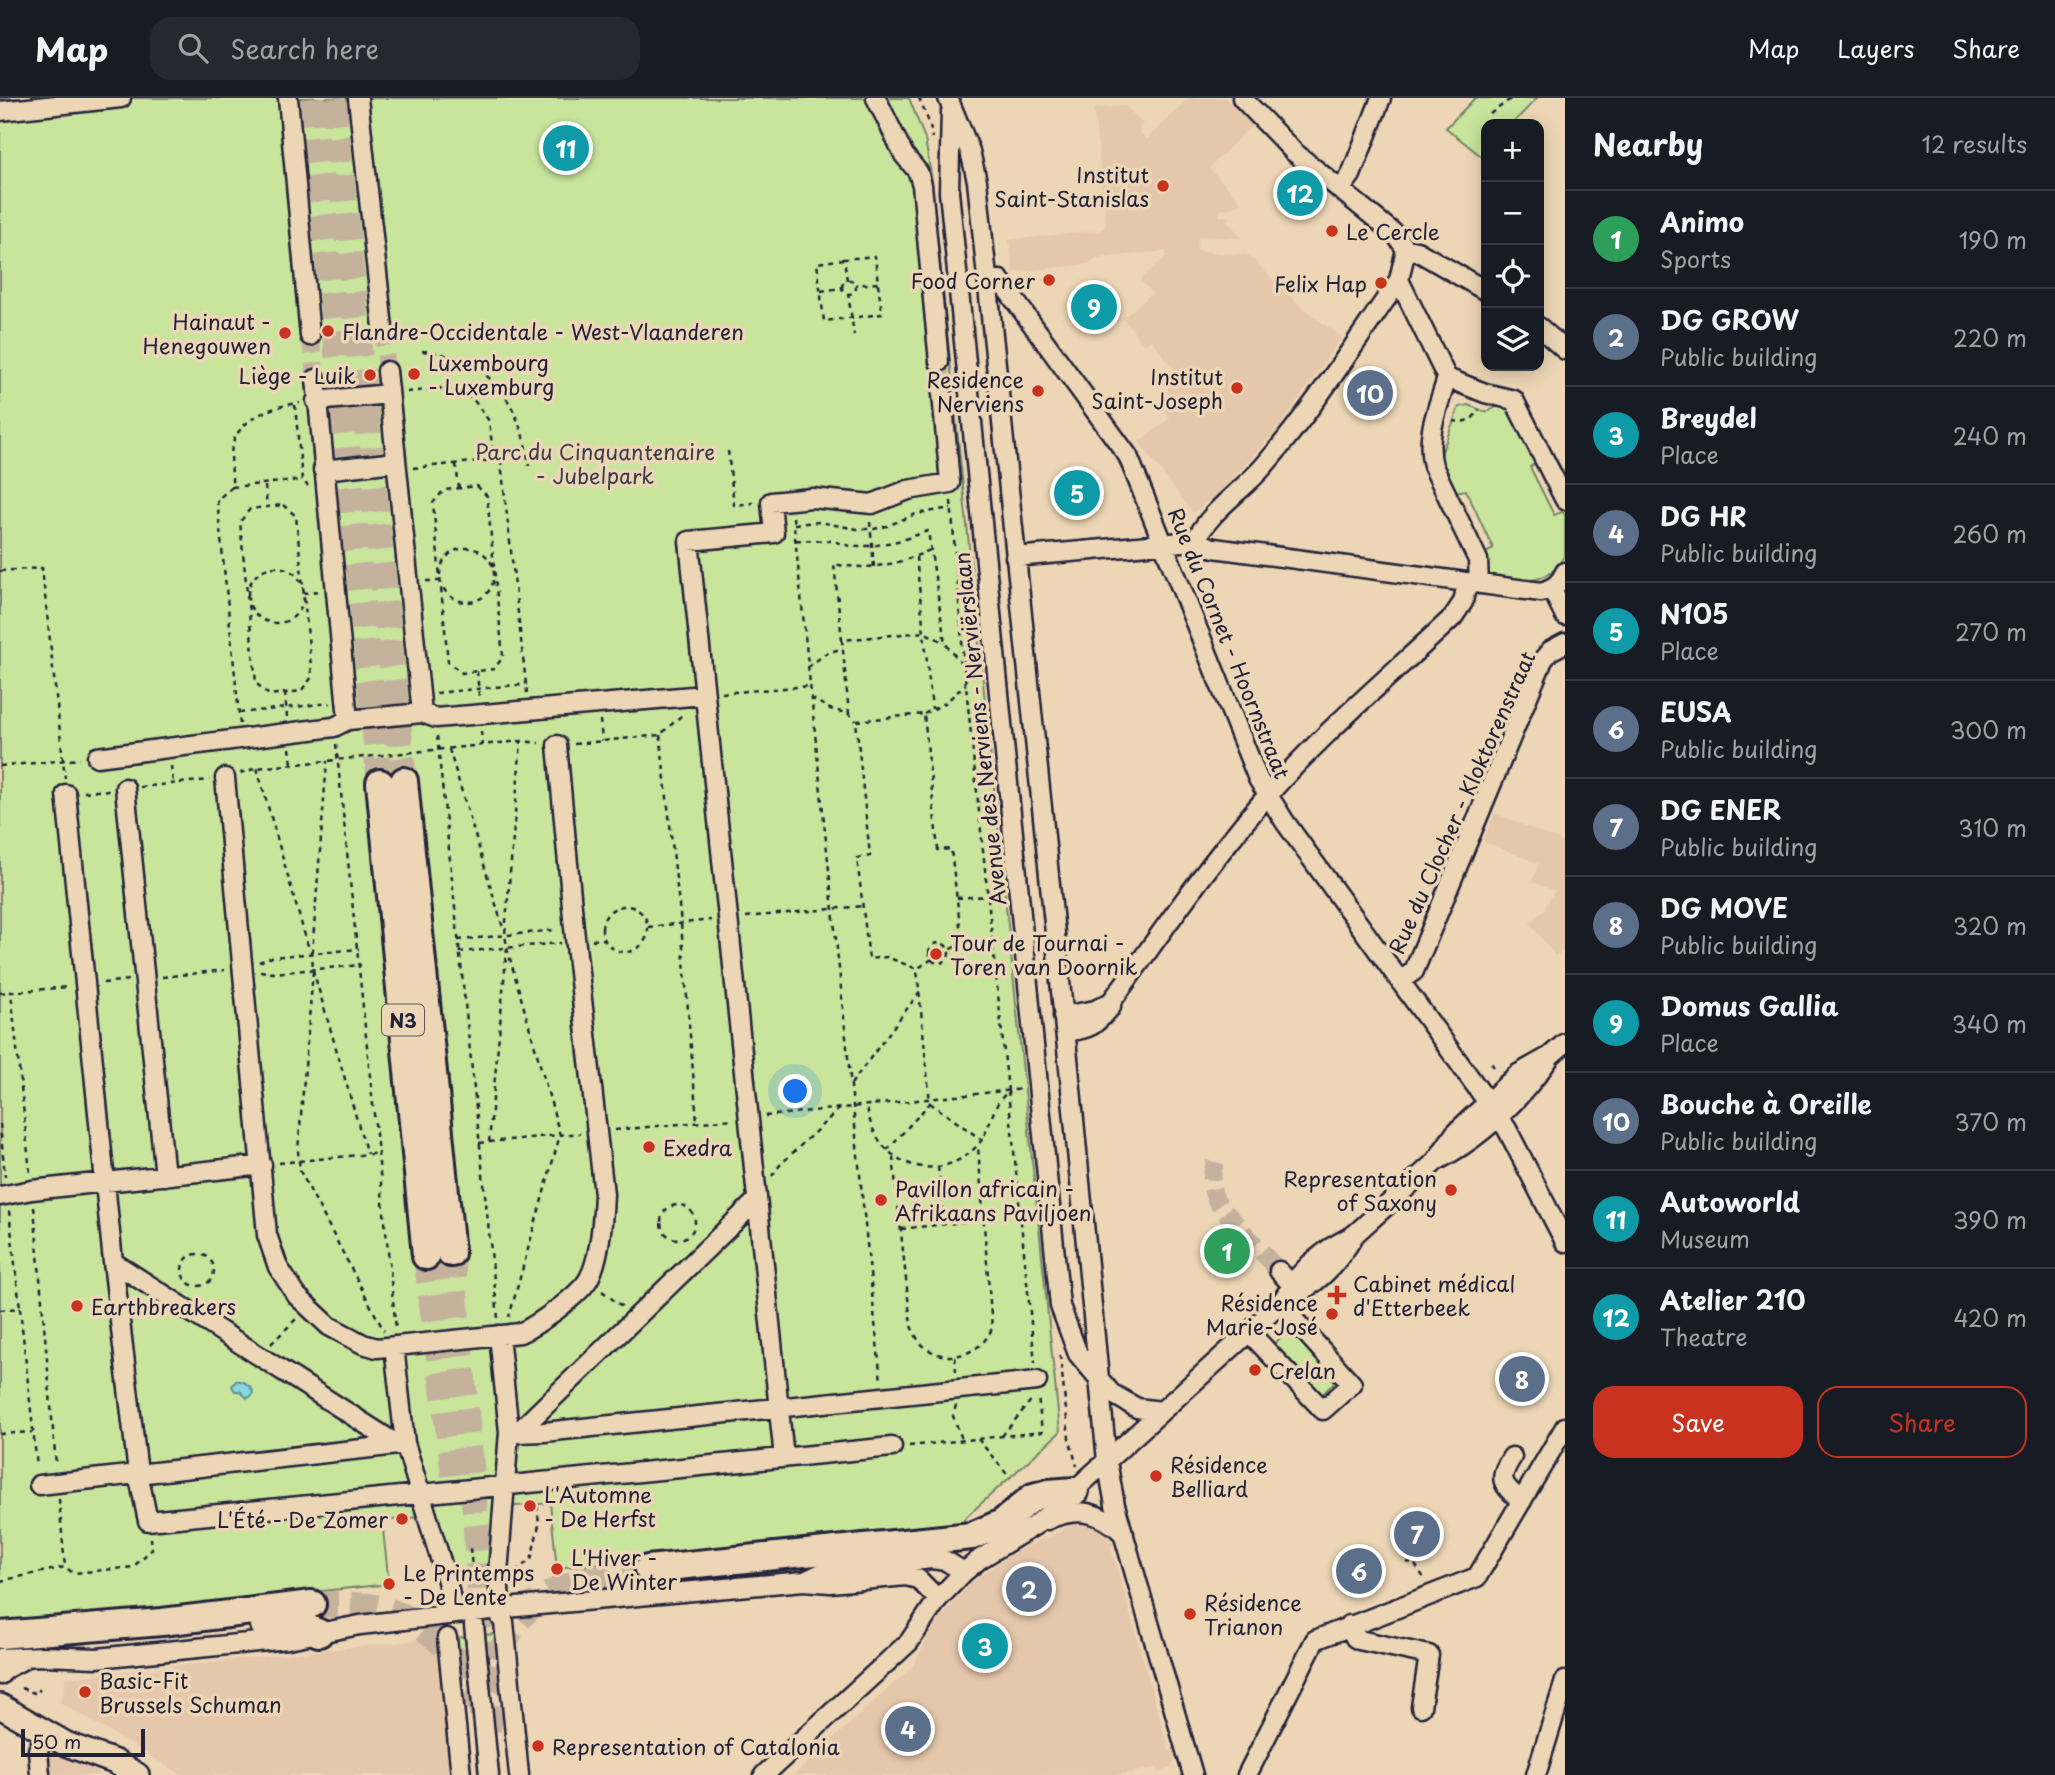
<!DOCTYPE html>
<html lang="en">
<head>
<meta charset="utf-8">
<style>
	body { margin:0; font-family:"Playpen Sans",sans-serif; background:#242831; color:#f1f3f6 }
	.controls { position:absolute; right:21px; top:21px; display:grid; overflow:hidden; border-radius:14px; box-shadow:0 4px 18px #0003 }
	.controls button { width:63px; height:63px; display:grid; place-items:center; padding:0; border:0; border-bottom:2px solid #363941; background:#171b24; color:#f1f3f6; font:35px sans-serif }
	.scale { position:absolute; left:21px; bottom:18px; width:124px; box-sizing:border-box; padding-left:7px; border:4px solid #22223b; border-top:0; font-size:19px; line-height:24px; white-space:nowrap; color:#22223b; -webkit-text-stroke:5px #ecd6b5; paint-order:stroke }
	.you { position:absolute; left:796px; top:994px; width:24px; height:24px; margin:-18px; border:5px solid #fff; border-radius:50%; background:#1a73e8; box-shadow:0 0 0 10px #1a73e833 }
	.badge { display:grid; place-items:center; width:46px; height:46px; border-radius:50%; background:#c8321e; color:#fff; font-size:23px; font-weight:700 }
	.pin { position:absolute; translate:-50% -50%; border:4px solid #fff; box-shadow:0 2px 7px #0006 }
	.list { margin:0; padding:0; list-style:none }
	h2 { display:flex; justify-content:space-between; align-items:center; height:91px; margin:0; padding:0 28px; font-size:30px }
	h2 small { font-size:23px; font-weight:400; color:#9ea1a6 }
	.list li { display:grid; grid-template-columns:46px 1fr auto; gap:21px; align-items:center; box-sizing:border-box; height:98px; padding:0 28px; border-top:2px solid #363941 }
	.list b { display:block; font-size:26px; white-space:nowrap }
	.list p { margin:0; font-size:23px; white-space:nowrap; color:#9ea1a6 }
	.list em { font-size:23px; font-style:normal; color:#9ea1a6 }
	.actions { display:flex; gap:14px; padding:21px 28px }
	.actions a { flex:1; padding:16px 0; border:2px solid #c8321e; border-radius:21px; text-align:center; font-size:24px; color:#c8321e }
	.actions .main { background:#c8321e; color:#fff }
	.icon { flex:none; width:38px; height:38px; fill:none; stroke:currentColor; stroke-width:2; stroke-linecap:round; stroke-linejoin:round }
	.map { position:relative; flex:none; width:1565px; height:1677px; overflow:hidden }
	header { display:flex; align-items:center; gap:42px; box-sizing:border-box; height:98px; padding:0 35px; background:#171b24; border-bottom:2px solid #363941 }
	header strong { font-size:33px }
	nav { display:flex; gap:38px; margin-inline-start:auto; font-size:24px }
	.search { width:490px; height:63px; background:#242831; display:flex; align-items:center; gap:18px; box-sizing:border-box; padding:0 24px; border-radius:21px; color:#9ea1a6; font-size:26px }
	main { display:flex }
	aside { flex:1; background:#171b24 }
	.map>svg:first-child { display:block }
	.built { fill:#e5c7ab }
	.green { fill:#c9e59c; stroke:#76846c; stroke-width:2 }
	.water { fill:#86d8dd; stroke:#5e8f9c; stroke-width:2 }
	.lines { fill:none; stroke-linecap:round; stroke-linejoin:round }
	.minor-tunnel { stroke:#c4b29d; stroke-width:18; stroke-dasharray:18 9; stroke-linecap:butt }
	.highway-tunnel { stroke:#c4b29d; stroke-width:26; stroke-dasharray:26 13; stroke-linecap:butt }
	.minor-casing { stroke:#22223b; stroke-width:23 }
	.major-casing { stroke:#22223b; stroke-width:28 }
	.highway-casing { stroke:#22223b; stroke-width:32 }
	.path { stroke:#22223b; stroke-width:2.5; stroke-dasharray:5 5; stroke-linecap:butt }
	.minor { stroke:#ecd6b5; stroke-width:18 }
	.major { stroke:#ecd6b5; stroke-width:23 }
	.highway { stroke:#ecd6b5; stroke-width:26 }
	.poi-dot { fill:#c8321e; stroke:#ecd6b5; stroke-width:2.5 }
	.labels { text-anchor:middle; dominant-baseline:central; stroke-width:7; stroke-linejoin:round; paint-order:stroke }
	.shield { fill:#ecd6b5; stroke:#5f5860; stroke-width:2 }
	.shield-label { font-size:19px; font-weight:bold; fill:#22223b }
	.poi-label { font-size:21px; fill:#22223b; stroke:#ecd6b5; text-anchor:start }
	.park-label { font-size:21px; fill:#3b3f4a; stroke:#ecd6b5 }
	.street-label { font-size:21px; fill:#22223b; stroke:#ecd6b5 }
</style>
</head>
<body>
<header>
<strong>Map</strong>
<div class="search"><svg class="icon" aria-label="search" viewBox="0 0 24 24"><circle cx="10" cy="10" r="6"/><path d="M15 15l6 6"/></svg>Search here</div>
<nav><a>Map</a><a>Layers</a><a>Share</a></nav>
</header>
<main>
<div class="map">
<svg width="1565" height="1677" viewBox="0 0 1565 1677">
	<rect width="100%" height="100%" fill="#ecd6b5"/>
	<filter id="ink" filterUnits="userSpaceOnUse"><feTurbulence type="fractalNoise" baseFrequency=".0143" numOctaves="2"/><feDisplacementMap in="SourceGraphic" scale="14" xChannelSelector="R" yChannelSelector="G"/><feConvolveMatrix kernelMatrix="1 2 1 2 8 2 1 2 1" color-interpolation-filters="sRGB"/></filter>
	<g filter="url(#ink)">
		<path class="built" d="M1189 0H1225L1252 27 1209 70 1241 104 1235 109 1221 111 1218 118 1228 119 1230 120 1227 123 1242 140 1198 138 1197 153 1248 157 1302 210 1342 239 1280 328 1220 394 1193 415 1139 344 1170 320 1162 310 1174 271 1151 242 1144 247 1123 220 1153 195 1140 182 1166 158V153L1096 160 1091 166 1013 174 1009 142 1102 132 1106 127 1094 11 1125 8 1143 25 1139 29V34L1147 41Z
			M1495 715 1565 745V852L1555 858 1530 825 1547 810 1545 808 1555 793 1532 784 1539 766 1483 743Z
			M1076 1421 1106 1427 1109 1443 1112 1442 1114 1447 1111 1449 1169 1653H1173L1174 1661 1171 1670 1160 1674 1155 1670 1118 1677H794L913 1568 934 1528 969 1486 1011 1456 1059 1434Z
			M440 1540 454 1677H182L60 1604 65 1591V1580Z
			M46 1646 64 1654 101 1677H48Z"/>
		<path class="green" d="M0 0H909L925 41 931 77 1060 1334 964 1421V1427L557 1470 550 1405 495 1410 489 1478 457 1482 437 1417 382 1423 389 1486 0 1527Z
			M1475 0H1537L1512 26H1486V52L1481 58 1446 30Z
			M1507 304 1537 364 1530 369 1554 417 1562 414 1565 416V456C1549 490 1519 483 1488 479L1486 477 1484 457 1493 450 1466 392 1454 394 1438 364 1459 309 1468 307 1486 314Z
			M1290 1231 1337 1281 1322 1297 1320 1298 1272 1248Z
			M496 1536 498 1553 484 1555 482 1537Z
			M467 1539 468 1557 457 1558 455 1540Z"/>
		<path class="water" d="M236 1283C243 1282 249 1287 253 1293L252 1298 247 1300 240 1293H235L232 1288Z"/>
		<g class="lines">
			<path class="minor-tunnel" d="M383 230 387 273
				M310 238 316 281
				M939 264 942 296
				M1215 1064C1211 1081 1209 1091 1219 1107L1279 1173"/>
			<path class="highway-tunnel" d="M312 0 380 685
				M333 0 404 683
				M451 1155 474 1399 484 1560
				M426 1158 457 1399
				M312 1506C330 1507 349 1506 367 1508 425 1515 468 1563 483 1617
				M23 1554 101 1545
				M488 1632C492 1605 493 1577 502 1552 523 1489 591 1477 648 1471"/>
			<g class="minor-casing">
				<path id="minor" d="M288 0 310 238
					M358 0 383 230
					M876 0 904 57 918 74 922 87 939 264
					M948 0 970 53 977 83 1069 970 1107 1363 1115 1407 1193 1677
					M1242 0 1294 54 1396 137 1406 151 1417 153 1486 193
					M0 13 121 0
					M951 13 949 94 952 123 1060 1208 1078 1256 1111 1295 1137 1310 1161 1313
					M1340 92 1351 77 1381 0
					M1406 151 1399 182 1447 280
					M988 182H1000L1128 358 1258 681 1285 724 1507 1031 1565 1144
					M1539 229 1565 252
					M387 273 422 615
					M1447 280C1438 310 1425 337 1433 368L1478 462 1479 486
					M1447 280 1485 295 1514 302 1565 402
					M316 281 348 622
					M316 303 389 296
					M323 372 396 364
					M1195 444C1209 413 1241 394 1263 369 1313 311 1355 245 1399 182
					M1015 459 1182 444H1195L1214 450 1541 494C1553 490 1560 486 1565 474
					M1552 491 1565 518
					M97 659 334 629 348 622 422 615 436 620 704 597
					M225 680 267 1137 278 1169 297 1198 329 1228 363 1246 377 1250 520 1235C538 1227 578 1198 588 1182 600 1162 603 1119 604 1096L574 830 557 647
					M125 690 165 1078
					M66 696 113 1164 138 1375 148 1423 892 1349
					M1400 883 1414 873 1543 562 1550 553 1565 545
					M1063 918 1095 912 1111 904
					M1065 934C1091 931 1094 928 1111 909V904C1158 840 1203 773 1255 712 1314 642 1386 582 1453 519L1463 504 1467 485
					M1438 1062C1482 1039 1519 1003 1548 962
					M0 1098 32 1092 262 1067
					M113 1164 398 1347 402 1346
					M1279 1173 1292 1187
					M1282 1203 1296 1181 1310 1166 1330 1150 1355 1136 1435 1064 1455 1035 1518 976 1550 958 1565 945
					M1249 1234 1323 1312 1352 1286 1280 1206
					M499 1237 509 1334 498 1475 501 1520 504 1524 519 1677
					M394 1248 405 1345 447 1483 454 1516
					M513 1335H517L757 1102
					M517 1335 544 1334 1037 1283
					M1512 1359C1497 1382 1502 1387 1522 1403
					M784 1360 689 443 774 435 771 404 812 400 872 406 908 392 950 385 942 296
					M39 1387 398 1347
					M1047 1422C1077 1408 1100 1413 1124 1436
					M807 1482 828 1472 932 1461 946 1463 964 1474
					M474 1527 489 1677
					M1349 1527 1355 1540 1359 1542 1429 1557 1421 1609
					M447 1540 461 1677
					M0 1560 43 1558 97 1560 288 1541 360 1527 517 1509 804 1483 830 1485 906 1478 918 1481 938 1501
					M0 1577 7 1570 26 1560
					M40 1677 38 1652 46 1635
					M764 1677 909 1544 938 1501 964 1474 980 1461 1037 1426 1280 1206C1316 1187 1334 1171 1355 1136
					M1247 1677 1315 1542 1477 1479 1565 1329
					M1536 1677 1565 1583"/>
			</g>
			<g class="major-casing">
				<path id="major" d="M0 1608 66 1646 115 1664 137 1677"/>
			</g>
			<g class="highway-casing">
				<path id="highway" d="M404 683 451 1155
					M380 685 426 1158
					M648 1471 972 1438 1002 1425 1033 1399 1048 1395 1075 1393
					M264 1527 296 1525 319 1535
					M0 1537 162 1524 312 1506"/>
			</g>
			<path class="path" d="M919 0 930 27 932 40
				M1490 16 1512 0
				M1360 141 1361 144
				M844 161 817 165 824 223 882 216 878 185
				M847 182 844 161 875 158 878 185 855 187
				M842 189a7 7 0 1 1 14 0a7 7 0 1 1-14 0Z
				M821 193 842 190
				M848 195 854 237
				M422 253C491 260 520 304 529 368
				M407 294 445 290 473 301 489 323 494 362 501 364 527 595
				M295 307 302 382 308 388
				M1453 323 1462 324 1472 321 1479 312
				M728 353 734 407 753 405
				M456 366 459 390
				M413 370 494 362
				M265 388 267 409
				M477 388 487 398 503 559 494 571 462 575 448 564 433 405 444 392Z
				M232 389 302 382
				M951 403 964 569 979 565
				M283 407 296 418 312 579 301 593 269 597 256 585 240 424 250 411Z
				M793 419 881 1283
				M870 424 874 469
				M794 426 819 424 857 431H874L887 428 916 416 951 410
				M796 442 833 443 850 448H872L902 442 928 433 945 545 964 569 1008 993C1005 997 1000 1001 998 1005 990 1019 988 1036 977 1048 935 1091 872 1065 867 1007
				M440 477a27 27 0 1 1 54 0a27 27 0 1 1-54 0Z
				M916 459 932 611
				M248 497a28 28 0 1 1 56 0a28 28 0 1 1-56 0Z
				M0 473 42 470 65 680
				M426 483H440
				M303 495 320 493
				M842 542 834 466C869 473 897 467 930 452
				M808 569 825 556 843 550
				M477 573 479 598
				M285 595 287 619
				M436 595 527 586
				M722 595 810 588
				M811 600 830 611 849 616 856 623
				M239 615 330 605
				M849 616 842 542 924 534 945 545
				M924 616 945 605 966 586
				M600 622 602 643
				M240 626 217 402 232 389C233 376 229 357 233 345 241 319 276 307 300 305
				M481 633 482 647
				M660 637 681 825 697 1024
				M437 638 498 1220
				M336 646 396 1231
				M574 646 660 637 682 617
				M290 650 292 666
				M449 651 504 833
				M0 668 80 661
				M171 668 173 685
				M257 670 307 845 312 855 313 872 367 1056
				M240 675 257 670 521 643 539 645
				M140 689 210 682
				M84 694 109 692
				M957 800 988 798
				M602 831a23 23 0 1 1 46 0a23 23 0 1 1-46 0Z
				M746 819 863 808
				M648 829 711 822
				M458 842 556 832
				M592 842 604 841
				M929 855a10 10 0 1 1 20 0a10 10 0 1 1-20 0Z
				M507 850 560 1037 509 1219
				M459 854 561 845
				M312 855 327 663
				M932 861 917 871 887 859 869 861 857 760 870 758 856 623 924 616 938 752 951 751 962 845 949 852
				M259 864 272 859 359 851
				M260 873 273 875 361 867
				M313 873 298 1053 300 1073 384 1233
				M162 879 225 872
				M103 885 128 882
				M0 895 11 894
				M1491 965 1497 973
				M851 986 918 896
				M1008 993 1035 1265
				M930 1005 982 1042
				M765 1018 1023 991
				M0 1026 5 1079
				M615 1032 734 1021
				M489 1044 507 850 505 836 521 643
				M479 1045 580 1035
				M887 1052 930 1005 917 871
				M893 1059 911 1228C913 1232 916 1239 919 1243 940 1269 981 1259 992 1230L978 1049
				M279 1065 380 1055
				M938 1069 944 1127
				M30 1074 11 894 68 889
				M772 1078 780 1067 839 1011
				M661 1124a17 17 0 1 1 34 0a17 17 0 1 1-34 0Z
				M34 1109 56 1367
				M9 1113 20 1210
				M901 1131 981 1122
				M182 1172a16 16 0 1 1 32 0a16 16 0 1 1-32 0Z
				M602 1193 624 1210
				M0 1212 20 1210 37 1369
				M271 1246 296 1221
				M1060 1257 1069 1340 1077 1368
				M955 1259 956 1273
				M956 1307 953 1318 962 1341
				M0 1336 33 1334
				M1002 1338 1033 1300
				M978 1341 1010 1380
				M909 1348 1042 1334 1038 1299
				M59 1401 65 1469
				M470 1450 474 1489
				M1406 1464 1414 1465 1424 1480
				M515 1473 531 1462 539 1427 537 1402
				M0 1483 65 1469 73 1475 133 1469 152 1451 151 1440
				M21 1590 37 1596 40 1591"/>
			<use href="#minor" class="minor"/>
			<use href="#major" class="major"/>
			<use href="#highway" class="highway"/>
		</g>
	</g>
	<g class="poi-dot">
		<circle cx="1163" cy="88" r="7"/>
		<circle cx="1332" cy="133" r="7"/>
		<circle cx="1049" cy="182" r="7"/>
		<circle cx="1381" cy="185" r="7"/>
		<circle cx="328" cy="233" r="7"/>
		<circle cx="285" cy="235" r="7"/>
		<circle cx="414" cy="276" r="7"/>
		<circle cx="370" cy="277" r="7"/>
		<circle cx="1237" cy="290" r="7"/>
		<circle cx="1038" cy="293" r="7"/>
		<circle cx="936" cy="856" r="7"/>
		<circle cx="649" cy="1049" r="7"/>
		<circle cx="1451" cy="1092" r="7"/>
		<circle cx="881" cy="1102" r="7"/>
		<path d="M1333.5 1186.5h7v7h7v7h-7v7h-7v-7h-7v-7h7z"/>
		<circle cx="77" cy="1208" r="7"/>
		<circle cx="1332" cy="1216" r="7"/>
		<circle cx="1255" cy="1272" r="7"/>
		<circle cx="1156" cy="1378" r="7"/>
		<circle cx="530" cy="1408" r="7"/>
		<circle cx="402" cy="1421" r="7"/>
		<circle cx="557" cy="1471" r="7"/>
		<circle cx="389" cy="1486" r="7"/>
		<circle cx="1190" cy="1516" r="7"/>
		<circle cx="85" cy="1594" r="7"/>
		<circle cx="538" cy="1648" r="7"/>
	</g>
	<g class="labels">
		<rect class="shield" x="382" y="906.5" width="42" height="31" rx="5"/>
		<g class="shield-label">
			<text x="403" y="922">N3</text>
		</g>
		<g class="poi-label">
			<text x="1149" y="76" text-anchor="end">Institut<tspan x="1149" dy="24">Saint-Stanislas</tspan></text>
			<text x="1346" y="133">Le Cercle</text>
			<text x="1035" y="182" text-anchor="end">Food Corner</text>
			<text x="1367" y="185" text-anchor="end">Felix Hap</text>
			<text x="271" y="223" text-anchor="end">Hainaut -<tspan x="271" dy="24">Henegouwen</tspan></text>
			<text x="342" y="233">Flandre-Occidentale - West-Vlaanderen</text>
			<text x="428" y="264">Luxembourg<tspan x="428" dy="24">- Luxemburg</tspan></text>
			<text x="356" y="277" text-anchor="end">Liège - Luik</text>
			<text x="1223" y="278" text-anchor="end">Institut<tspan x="1223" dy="24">Saint-Joseph</tspan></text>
			<text x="1024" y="281" text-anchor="end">Residence<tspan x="1024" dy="24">Nerviens</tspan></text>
			<text x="950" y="844">Tour de Tournai -<tspan x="950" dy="24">Toren van Doornik</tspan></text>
			<text x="663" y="1049">Exedra</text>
			<text x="1437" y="1080" text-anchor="end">Representation<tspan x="1437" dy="24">of Saxony</tspan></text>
			<text x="895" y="1090">Pavillon africain -<tspan x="895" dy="24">Afrikaans Paviljoen</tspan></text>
			<text x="1353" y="1185">Cabinet médical<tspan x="1353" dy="24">d'Etterbeek</tspan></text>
			<text x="1318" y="1204" text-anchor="end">Résidence<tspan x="1318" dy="24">Marie-José</tspan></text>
			<text x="91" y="1208">Earthbreakers</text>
			<text x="1269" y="1272">Crelan</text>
			<text x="1170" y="1366">Résidence<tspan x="1170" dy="24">Belliard</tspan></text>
			<text x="544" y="1396">L'Automne<tspan x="544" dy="24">- De Herfst</tspan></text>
			<text x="388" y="1421" text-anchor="end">L'Été - De Zomer</text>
			<text x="571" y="1459">L'Hiver -<tspan x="571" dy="24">De Winter</tspan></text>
			<text x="403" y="1474">Le Printemps<tspan x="403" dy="24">- De Lente</tspan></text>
			<text x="1204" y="1504">Résidence<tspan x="1204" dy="24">Trianon</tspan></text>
			<text x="99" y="1582">Basic-Fit<tspan x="99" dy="24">Brussels Schuman</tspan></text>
			<text x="552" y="1648">Representation of Catalonia</text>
		</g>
		<g class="park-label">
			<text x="595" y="353">Parc du Cinquantenaire<tspan x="595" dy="24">- Jubelpark</tspan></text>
		</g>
		<g class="street-label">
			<text transform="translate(1230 545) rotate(68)">Rue du Cornet - Hoornstraat</text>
			<text transform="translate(979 631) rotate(-96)">Avenue des Nerviens - Nerviërslaan</text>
			<text transform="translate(1461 704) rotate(-66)">Rue du Clocher - Kloktorenstraat</text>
		</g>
	</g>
</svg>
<div class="controls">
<button>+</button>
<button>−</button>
<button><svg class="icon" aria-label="locate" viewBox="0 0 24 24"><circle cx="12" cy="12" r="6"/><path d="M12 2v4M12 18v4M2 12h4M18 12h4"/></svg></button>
<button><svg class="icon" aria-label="layers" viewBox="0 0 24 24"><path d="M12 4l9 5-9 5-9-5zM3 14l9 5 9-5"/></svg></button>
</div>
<div class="scale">50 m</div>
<div class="you"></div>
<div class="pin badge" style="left:1227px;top:1153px;background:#2e9e5b">1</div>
<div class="pin badge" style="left:1029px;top:1491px;background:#5c6f8a">2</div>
<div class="pin badge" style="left:985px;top:1548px;background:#0f9aa8">3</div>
<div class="pin badge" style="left:908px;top:1631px;background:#5c6f8a">4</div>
<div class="pin badge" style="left:1077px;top:395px;background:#0f9aa8">5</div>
<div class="pin badge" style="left:1359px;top:1473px;background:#5c6f8a">6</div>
<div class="pin badge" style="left:1417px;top:1436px;background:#5c6f8a">7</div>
<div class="pin badge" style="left:1522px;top:1281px;background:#5c6f8a">8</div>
<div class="pin badge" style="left:1094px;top:209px;background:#0f9aa8">9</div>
<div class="pin badge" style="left:1370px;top:295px;background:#5c6f8a">10</div>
<div class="pin badge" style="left:566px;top:50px;background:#0f9aa8">11</div>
<div class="pin badge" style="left:1300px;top:95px;background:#0f9aa8">12</div>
</div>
<aside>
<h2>Nearby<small>12 results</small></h2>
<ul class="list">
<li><span class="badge" style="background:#2e9e5b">1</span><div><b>Animo</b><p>Sports</p></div><em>190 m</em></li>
<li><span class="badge" style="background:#5c6f8a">2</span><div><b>DG GROW</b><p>Public building</p></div><em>220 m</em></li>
<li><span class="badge" style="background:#0f9aa8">3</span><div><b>Breydel</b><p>Place</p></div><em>240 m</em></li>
<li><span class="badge" style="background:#5c6f8a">4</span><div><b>DG HR</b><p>Public building</p></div><em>260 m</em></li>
<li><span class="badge" style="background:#0f9aa8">5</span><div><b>N105</b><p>Place</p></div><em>270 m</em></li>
<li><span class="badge" style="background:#5c6f8a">6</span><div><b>EUSA</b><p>Public building</p></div><em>300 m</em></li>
<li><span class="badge" style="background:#5c6f8a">7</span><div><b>DG ENER</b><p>Public building</p></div><em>310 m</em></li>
<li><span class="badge" style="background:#5c6f8a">8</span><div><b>DG MOVE</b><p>Public building</p></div><em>320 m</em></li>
<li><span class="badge" style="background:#0f9aa8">9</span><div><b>Domus Gallia</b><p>Place</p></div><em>340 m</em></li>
<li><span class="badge" style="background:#5c6f8a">10</span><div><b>Bouche à Oreille</b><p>Public building</p></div><em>370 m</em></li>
<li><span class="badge" style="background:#0f9aa8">11</span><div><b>Autoworld</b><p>Museum</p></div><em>390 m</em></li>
<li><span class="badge" style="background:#0f9aa8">12</span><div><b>Atelier 210</b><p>Theatre</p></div><em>420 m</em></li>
</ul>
<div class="actions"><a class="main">Save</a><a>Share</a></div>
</aside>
</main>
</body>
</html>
